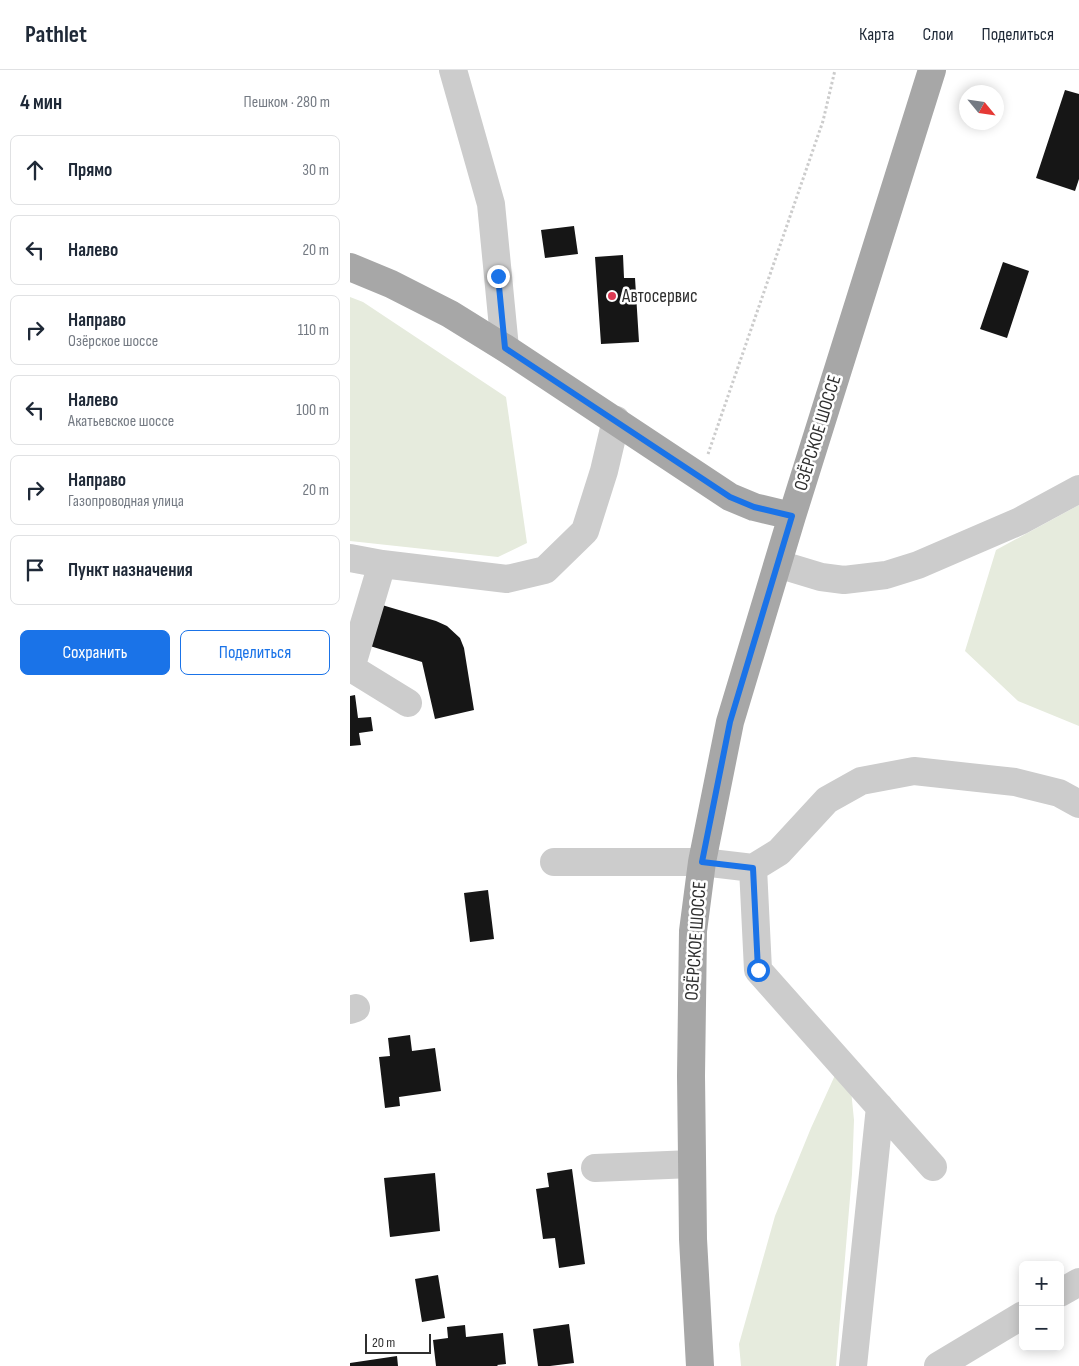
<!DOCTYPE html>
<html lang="ru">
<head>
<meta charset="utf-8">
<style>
	body { margin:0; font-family:"Sofia Sans Condensed",sans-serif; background:#f6f6f7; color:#1f2937 }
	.controls { position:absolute; right:15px; bottom:15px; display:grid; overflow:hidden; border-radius:8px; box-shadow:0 2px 12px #0003 }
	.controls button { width:45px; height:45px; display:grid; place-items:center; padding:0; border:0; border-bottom:1px solid #e0e1e3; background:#fff; color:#1f2937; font:25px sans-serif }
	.compass { position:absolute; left:609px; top:15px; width:45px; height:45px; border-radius:50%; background:#fff; box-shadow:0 2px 12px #0003; rotate:119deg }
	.scale { position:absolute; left:15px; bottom:12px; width:66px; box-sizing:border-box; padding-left:5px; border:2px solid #2f2f2f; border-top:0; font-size:14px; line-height:18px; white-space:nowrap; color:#2f2f2f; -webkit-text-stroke:4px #fff; paint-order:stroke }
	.stop { position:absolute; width:15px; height:15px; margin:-11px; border:4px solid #1a73e8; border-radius:50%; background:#fff }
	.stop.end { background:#1a73e8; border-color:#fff; box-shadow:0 1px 5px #0008 }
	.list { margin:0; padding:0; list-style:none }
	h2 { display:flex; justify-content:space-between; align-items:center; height:65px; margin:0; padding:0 20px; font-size:21px }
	h2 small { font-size:16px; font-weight:400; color:#747a83 }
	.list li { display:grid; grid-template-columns:32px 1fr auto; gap:15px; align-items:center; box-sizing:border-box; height:70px; margin:0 10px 10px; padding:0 10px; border:1px solid #e0e1e3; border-radius:8px }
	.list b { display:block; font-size:19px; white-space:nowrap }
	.list p { margin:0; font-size:16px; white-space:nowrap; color:#747a83 }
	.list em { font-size:16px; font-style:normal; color:#747a83 }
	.actions { display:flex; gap:10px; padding:15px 20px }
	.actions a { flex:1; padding:11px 0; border:1px solid #1a73e8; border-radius:8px; text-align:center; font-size:18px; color:#1a73e8 }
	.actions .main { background:#1a73e8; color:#fff }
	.icon { flex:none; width:28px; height:28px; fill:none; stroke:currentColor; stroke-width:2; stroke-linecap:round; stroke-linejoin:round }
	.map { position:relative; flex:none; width:729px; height:1296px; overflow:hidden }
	header { display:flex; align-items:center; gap:30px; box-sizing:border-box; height:70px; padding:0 25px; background:#fff; border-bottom:1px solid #e0e1e3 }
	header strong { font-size:24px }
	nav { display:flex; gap:28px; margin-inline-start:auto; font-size:18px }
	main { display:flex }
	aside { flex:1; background:#fff }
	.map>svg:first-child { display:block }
	.green { fill:#e6ebdd }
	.building { fill:#161616 }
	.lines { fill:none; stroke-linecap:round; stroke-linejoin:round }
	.path { stroke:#ccc; stroke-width:3; stroke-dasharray:2.5 2.5; stroke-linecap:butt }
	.minor { stroke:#ccc; stroke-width:28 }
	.major { stroke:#a7a7a7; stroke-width:28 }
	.route { stroke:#1a73e8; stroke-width:6 }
	.poi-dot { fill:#dc3a53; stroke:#fff; stroke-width:2 }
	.labels { text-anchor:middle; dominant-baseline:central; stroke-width:5; stroke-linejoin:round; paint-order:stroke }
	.poi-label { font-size:19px; fill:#2f2f2f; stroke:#fff; text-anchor:start }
	.street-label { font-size:19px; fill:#2f2f2f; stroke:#fff }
</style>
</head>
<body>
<header>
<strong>Pathlet</strong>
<nav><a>Карта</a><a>Слои</a><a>Поделиться</a></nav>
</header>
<main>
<aside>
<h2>4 мин<small>Пешком · 280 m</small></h2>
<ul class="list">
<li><svg class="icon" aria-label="ahead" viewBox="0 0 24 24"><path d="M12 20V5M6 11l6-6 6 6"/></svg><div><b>Прямо</b></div><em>30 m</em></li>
<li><svg class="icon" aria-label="left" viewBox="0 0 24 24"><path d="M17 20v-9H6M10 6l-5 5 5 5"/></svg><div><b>Налево</b></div><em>20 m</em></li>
<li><svg class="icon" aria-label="right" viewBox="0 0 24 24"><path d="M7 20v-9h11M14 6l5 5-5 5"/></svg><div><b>Направо</b><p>Озёрское шоссе</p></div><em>110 m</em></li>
<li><svg class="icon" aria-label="left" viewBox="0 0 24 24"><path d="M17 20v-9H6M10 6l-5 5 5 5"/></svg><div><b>Налево</b><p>Акатьевское шоссе</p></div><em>100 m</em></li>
<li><svg class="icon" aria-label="right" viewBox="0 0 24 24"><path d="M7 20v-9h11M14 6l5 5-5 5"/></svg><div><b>Направо</b><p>Газопроводная улица</p></div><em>20 m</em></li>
<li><svg class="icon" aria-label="arrive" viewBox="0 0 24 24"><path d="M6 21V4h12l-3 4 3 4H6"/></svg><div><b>Пункт назначения</b></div></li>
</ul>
<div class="actions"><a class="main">Сохранить</a><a>Поделиться</a></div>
</aside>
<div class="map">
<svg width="729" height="1296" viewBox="0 0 729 1296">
	<rect width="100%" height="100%" fill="#fff"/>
	<path class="green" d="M0 227 13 232 156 327 177 473 148 487 0 471Z
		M729 435V656L668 631 615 581 646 480Z
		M486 1003 500 1010 504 1050 502 1104 486 1296H391L389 1274 425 1146 461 1058Z"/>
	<path class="building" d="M715 20 729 24V109L725 121 686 108Z
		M224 156 228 184 195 188 191 160Z
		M273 185 274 208H285L289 272 251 274 245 187Z
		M653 192 679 201 657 268 630 259Z
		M32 535 86 551 97 556 110 568 114 578 124 640 85 649 72 592 20 576Z
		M5 625 8 648 21 647 23 661 9 663 11 675 0 676V626Z
		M138 820 144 869 120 872 114 823Z
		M60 965 62 981 85 978 91 1021 49 1027 50 1036 35 1038 29 987 40 986 38 968Z
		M222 1099 235 1194 209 1198 205 1168 193 1169 186 1119 199 1117 197 1103Z
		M85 1103 90 1161 40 1167 34 1108Z
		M88 1205 95 1248 72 1252 65 1209Z
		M219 1254 224 1293 200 1296H188L183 1259Z
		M115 1255 116 1267 153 1263 156 1294 147 1295 148 1296H86L83 1270 98 1268 97 1257Z
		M47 1286 48 1296H0V1293Z"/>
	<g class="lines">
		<path class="path" d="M358 384 473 51 485 0"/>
		<path class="minor" d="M103 0 141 134 155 278
			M0 488 32 494
			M428 494 471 507 494 510 536 505 568 495 670 451 729 419
			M58 633 1 598 32 494 157 509 195 500 235 461 254 401 266 350
			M204 792H352L403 798 429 782 477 730 511 711 564 701 665 712 709 723 729 734
			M403 798 408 900 583 1097
			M0 940 6 938
			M245 1098 342 1094
			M710 1223 729 1212
			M503 1296 530 1037
			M588 1296 673 1245"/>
		<path class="major" d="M0 197 41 214 100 244 155 278 380 427 404 437 442 446
			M350 1296 343 1169 341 1006 343 861 352 792 380 652 442 446 582 0"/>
	</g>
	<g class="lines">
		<path class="route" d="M148 206 155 278 380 427 404 437 442 446 380 652 352 792 403 798 408 900"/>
	</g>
	<circle class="poi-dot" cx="262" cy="226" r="5"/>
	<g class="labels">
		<g class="poi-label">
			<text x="272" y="226">Автосервис</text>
		</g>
		<g class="street-label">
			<text transform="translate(468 363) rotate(-73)">ОЗЁРСКОЕ ШОССЕ</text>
			<text transform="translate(346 871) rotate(-86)">ОЗЁРСКОЕ ШОССЕ</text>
		</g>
	</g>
</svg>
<div class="controls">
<button>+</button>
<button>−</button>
</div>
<svg class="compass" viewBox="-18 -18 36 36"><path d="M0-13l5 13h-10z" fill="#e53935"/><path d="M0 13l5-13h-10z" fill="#747a83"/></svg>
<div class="scale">20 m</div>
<div class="stop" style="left:408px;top:900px"></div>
<div class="stop end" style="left:148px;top:206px"></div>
</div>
</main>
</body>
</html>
